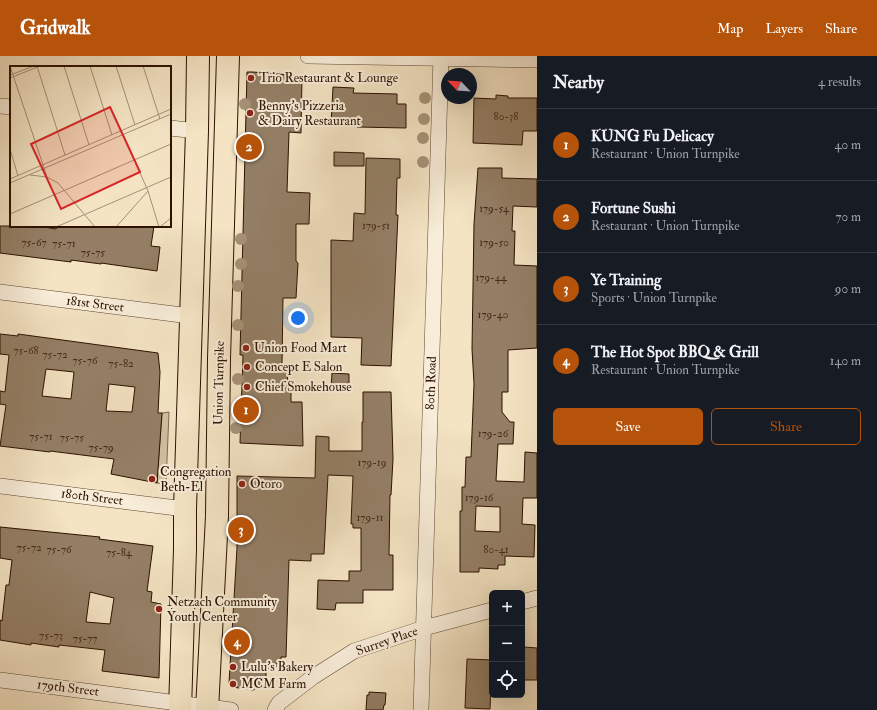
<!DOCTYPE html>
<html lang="en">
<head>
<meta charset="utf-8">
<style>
	body { margin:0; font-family:"IM FELL Double Pica",serif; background:#20242c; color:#f1f3f6 }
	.controls { position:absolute; right:12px; bottom:12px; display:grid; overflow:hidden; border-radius:6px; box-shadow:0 4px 16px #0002 }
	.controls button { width:36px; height:36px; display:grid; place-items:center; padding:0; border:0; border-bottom:1px solid #363941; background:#171b24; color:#f1f3f6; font:20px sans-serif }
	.compass { position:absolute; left:441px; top:12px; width:36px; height:36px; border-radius:50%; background:#171b24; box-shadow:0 4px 16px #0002; rotate:295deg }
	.you { position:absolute; left:298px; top:262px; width:14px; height:14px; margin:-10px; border:3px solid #fff; border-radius:50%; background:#1a73e8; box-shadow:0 0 0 6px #1a73e833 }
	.badge { display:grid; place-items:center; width:26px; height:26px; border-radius:50%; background:#b45309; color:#fff; font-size:13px; font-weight:700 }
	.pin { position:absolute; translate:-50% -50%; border:2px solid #fff; box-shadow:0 1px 4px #0006 }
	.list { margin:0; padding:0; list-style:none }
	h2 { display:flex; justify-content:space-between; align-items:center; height:52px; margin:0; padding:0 16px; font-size:17px }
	h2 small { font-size:13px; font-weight:400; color:#9ea1a6 }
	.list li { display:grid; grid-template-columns:26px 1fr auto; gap:12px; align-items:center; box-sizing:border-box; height:72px; padding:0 16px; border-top:1px solid #363941 }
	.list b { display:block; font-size:15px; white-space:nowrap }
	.list p { margin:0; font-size:13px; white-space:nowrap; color:#9ea1a6 }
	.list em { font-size:13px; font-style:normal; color:#9ea1a6 }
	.actions { display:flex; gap:8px; padding:12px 16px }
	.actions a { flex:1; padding:9px 0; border:1px solid #b45309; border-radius:6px; text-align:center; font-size:14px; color:#b45309 }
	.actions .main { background:#b45309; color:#fff }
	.icon { flex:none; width:22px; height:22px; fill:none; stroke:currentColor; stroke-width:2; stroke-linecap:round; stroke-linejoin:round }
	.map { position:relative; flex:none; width:537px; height:654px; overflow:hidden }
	header { display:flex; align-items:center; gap:24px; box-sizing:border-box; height:56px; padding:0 20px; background:#b45309; color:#fff }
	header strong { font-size:19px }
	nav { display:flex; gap:22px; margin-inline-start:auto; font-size:14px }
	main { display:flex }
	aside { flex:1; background:#171b24 }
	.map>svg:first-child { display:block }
	.green { fill:#d2c0a3; stroke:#7f6852 }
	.building { fill:#947f66; stroke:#2c1100; fill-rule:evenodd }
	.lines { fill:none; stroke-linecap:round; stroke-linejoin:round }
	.street-casing { stroke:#5e4631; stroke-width:16 }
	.primary-casing { stroke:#2c1100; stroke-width:24 }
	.street { stroke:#f8edd9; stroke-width:15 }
	.primary { stroke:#f4e4c4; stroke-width:22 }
	.tree { fill:#a69278 }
	.poi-dot { fill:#8f2418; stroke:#f8edd9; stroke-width:1.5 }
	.labels { text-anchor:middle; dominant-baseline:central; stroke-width:4; stroke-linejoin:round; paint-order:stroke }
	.number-label { font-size:11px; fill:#462c1a }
	.poi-label { font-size:13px; fill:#2c1100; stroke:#f8edd9; text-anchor:start }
	.street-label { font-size:13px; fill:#2c1100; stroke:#f8edd9 }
	.inset-road { fill:none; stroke:#a49076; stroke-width:1 }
	.view { fill:#d62828; fill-opacity:0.15; stroke:#d62828; stroke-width:2 }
	.inset-edge { fill:none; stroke:#2c1100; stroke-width:2 }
</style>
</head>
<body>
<header>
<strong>Gridwalk</strong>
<nav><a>Map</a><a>Layers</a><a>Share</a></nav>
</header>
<main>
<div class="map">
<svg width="537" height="654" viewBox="0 0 537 654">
	<rect width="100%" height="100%" fill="#f4e4c4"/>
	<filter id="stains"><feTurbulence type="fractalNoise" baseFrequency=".005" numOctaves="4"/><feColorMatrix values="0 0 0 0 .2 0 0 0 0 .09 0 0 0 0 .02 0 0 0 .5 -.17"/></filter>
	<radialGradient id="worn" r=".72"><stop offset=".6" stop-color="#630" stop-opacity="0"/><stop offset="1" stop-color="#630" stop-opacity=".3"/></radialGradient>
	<path class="green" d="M169 356 166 428 157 427 162 357Z"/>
	<path class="building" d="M247 16H253L302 20 301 77 289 76 287 136 310 137 309 168H296V205L298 207 296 242H283L282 309H288L287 333 291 334V346H302L303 390 240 387 243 299H240Z
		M333 31 354 32 353 37 397 38V48H406V72L357 71V69H331Z
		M496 39 508 40V42H537V75H523L522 89 473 87 474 42 496 43Z
		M334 96 364 97V110H334Z
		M366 102 400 103V122H397L396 159H398L391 310 361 309 362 282 331 281V184L353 185 354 157 365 158Z
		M478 112H502V122L537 123V151L513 150 512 175H515L514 209 537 210V292L508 294V336H502V356L510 366H514L513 388H498L496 425 524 426 525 396 537 397V442H523L522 468 535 469 534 501 505 500V509H498V513L479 512V516H460V455H462V431H465L466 401H471L474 328 472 293 474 168ZM476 450 500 451V476L475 475Z
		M0 170H38L56 173 57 170H154L151 190 160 191 157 215 101 207V208L71 204V206L0 197Z
		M0 278 18 280V278L158 297 160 316 158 357H162L157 427 111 418 114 403 50 395V396L0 390 6 349 0 348V335L5 336 9 299 0 298ZM46 313 74 316 71 343 42 340ZM109 328 135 331 132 356 106 355Z
		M332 317 349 318V333L331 332Z
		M363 336H391L393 403 391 439H390L389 499H393V534H363V547H336L335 554 317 553 318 524 349 525V515H361V472H353V468H351L353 420 328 419 324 498H311V505L289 504 286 601H281V607H276V611H271L270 614H266V622L254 634 232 631 229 627 237 492V420L315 422 316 380 329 381V395H362V366H363Z
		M0 471 100 481 99 483 153 490 147 535 152 536 151 546 161 548 159 622 102 615 105 594 59 589V591L31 587V589L0 584V564L2 565 6 529H9L12 504 0 502ZM90 536 114 542 110 568 86 566Z
		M524 591 537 592V624H523Z
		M467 603 492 604 490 653 465 652Z
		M369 636 386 637 385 649H384L383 654H366L367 639H369Z"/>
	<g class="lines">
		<g class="street-casing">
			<path id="street" d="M308 0 537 4
				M0 50 11 51
				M170 72 197 75
				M0 236 190 260
				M0 430 185 453
				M522 546 537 542
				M0 624 231 654
				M275 654 279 647 313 621 354 595 424 572 492 554
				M421 654 441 0"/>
		</g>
		<g class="primary-casing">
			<path id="primary" d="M180 654 185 493V453L197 75 198 0
				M207 654 217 460 219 303 228 0"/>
		</g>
		<use href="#street" class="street"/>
		<use href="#primary" class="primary"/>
	</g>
	<g class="tree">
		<circle cx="425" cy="42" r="6"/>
		<circle cx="245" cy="48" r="6"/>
		<circle cx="424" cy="63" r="6"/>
		<circle cx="423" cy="82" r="6"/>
		<circle cx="423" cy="106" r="6"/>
		<circle cx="241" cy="183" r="6"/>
		<circle cx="241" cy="208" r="6"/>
		<circle cx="238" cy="230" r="6"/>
		<circle cx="238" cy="269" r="6"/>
		<circle cx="238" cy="323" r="6"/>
		<circle cx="237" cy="354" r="6"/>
		<circle cx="236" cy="372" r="6"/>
	</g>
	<g class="poi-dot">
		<circle cx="251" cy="22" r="4"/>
		<circle cx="250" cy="57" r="4"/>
		<circle cx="246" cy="292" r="4"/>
		<circle cx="247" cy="311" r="4"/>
		<circle cx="247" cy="331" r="4"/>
		<circle cx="152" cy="423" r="4"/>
		<circle cx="242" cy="428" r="4"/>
		<circle cx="159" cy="553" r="4"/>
		<circle cx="233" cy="611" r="4"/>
		<circle cx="233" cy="628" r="4"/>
	</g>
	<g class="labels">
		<g class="number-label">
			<text x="506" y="60">80-38</text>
			<text x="494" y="152">179-54</text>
			<text x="376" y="169">179-51</text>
			<text x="34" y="186">75-67</text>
			<text x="494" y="186">179-50</text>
			<text x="64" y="187">75-71</text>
			<text x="93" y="196">75-75</text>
			<text x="491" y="221">179-44</text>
			<text x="493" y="258">179-40</text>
			<text x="26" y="294">75-68</text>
			<text x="55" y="298">75-72</text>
			<text x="85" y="304">75-76</text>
			<text x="121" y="307">75-82</text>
			<text x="493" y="377">179-26</text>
			<text x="41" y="380">75-71</text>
			<text x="72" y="381">75-75</text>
			<text x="101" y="391">75-79</text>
			<text x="372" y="406">179-19</text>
			<text x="479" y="441">179-16</text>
			<text x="370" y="461">179-11</text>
			<text x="29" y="491">75-72</text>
			<text x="59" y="493">75-76</text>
			<text x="496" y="493">80-41</text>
			<text x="119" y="496">75-84</text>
			<text x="51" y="579">75-73</text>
			<text x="85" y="582">75-77</text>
		</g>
		<g class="poi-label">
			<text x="259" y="22">Trio Restaurant &amp; Lounge</text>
			<text x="258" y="50">Benny's Pizzeria<tspan x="258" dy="15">&amp; Dairy Restaurant</tspan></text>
			<text x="254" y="292">Union Food Mart</text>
			<text x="255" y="311">Concept E Salon</text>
			<text x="255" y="331">Chief Smokehouse</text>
			<text x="160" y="416">Congregation<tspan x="160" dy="15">Beth-El</tspan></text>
			<text x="250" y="428">Otoro</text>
			<text x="167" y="546">Netzach Community<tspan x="167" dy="15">Youth Center</tspan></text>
			<text x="241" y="611">Lulu's Bakery</text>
			<text x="241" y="628">MCM Farm</text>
		</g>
		<g class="street-label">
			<text transform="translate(95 248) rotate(7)">181st Street</text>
			<text transform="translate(219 327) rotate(-89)">Union Turnpike</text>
			<text transform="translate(431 327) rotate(-88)">80th Road</text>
			<text transform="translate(92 441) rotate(7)">180th Street</text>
			<text transform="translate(387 585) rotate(-19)">Surrey Place</text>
			<text transform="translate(68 632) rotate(7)">179th Street</text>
		</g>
	</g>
	<g transform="translate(10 10)">
		<rect width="161" height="161" fill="#f4e4c4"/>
		<path class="inset-road" d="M0 0 37 111M27 0 55 89M54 0 79 79M80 0 102 69M106 0 125 59M133 0 150 53M0 9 24 0M0 12 30 0M113 68 138 125 149 161M0 83 8 110M20 109 37 111 48 117 85 161M0 113 161 43M0 117 161 48M0 148 161 78M46 161 161 111M106 161 138 125M150 161 161 152"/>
		<path class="view" d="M100 41 130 106 51 143 21 78Z"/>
		<rect width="161" height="161" class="inset-edge"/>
	</g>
	<rect width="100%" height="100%" filter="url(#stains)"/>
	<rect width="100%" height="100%" fill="url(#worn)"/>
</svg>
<div class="controls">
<button>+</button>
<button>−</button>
<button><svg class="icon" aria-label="locate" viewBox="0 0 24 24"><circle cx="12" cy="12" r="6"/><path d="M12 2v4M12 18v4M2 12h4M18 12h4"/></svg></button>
</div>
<svg class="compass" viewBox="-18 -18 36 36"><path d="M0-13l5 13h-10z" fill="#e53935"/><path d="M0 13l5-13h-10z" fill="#9ea1a6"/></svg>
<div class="you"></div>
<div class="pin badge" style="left:246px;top:354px">1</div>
<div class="pin badge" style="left:249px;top:91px">2</div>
<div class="pin badge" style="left:241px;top:474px">3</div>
<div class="pin badge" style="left:237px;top:586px">4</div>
</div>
<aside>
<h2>Nearby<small>4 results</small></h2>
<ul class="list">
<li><span class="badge">1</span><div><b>KUNG Fu Delicacy</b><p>Restaurant · Union Turnpike</p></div><em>40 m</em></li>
<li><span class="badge">2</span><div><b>Fortune Sushi</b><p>Restaurant · Union Turnpike</p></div><em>70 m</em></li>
<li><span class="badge">3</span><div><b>Ye Training</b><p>Sports · Union Turnpike</p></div><em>90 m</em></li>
<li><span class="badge">4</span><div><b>The Hot Spot BBQ &amp; Grill</b><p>Restaurant · Union Turnpike</p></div><em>140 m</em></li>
</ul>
<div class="actions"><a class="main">Save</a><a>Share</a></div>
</aside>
</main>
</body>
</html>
